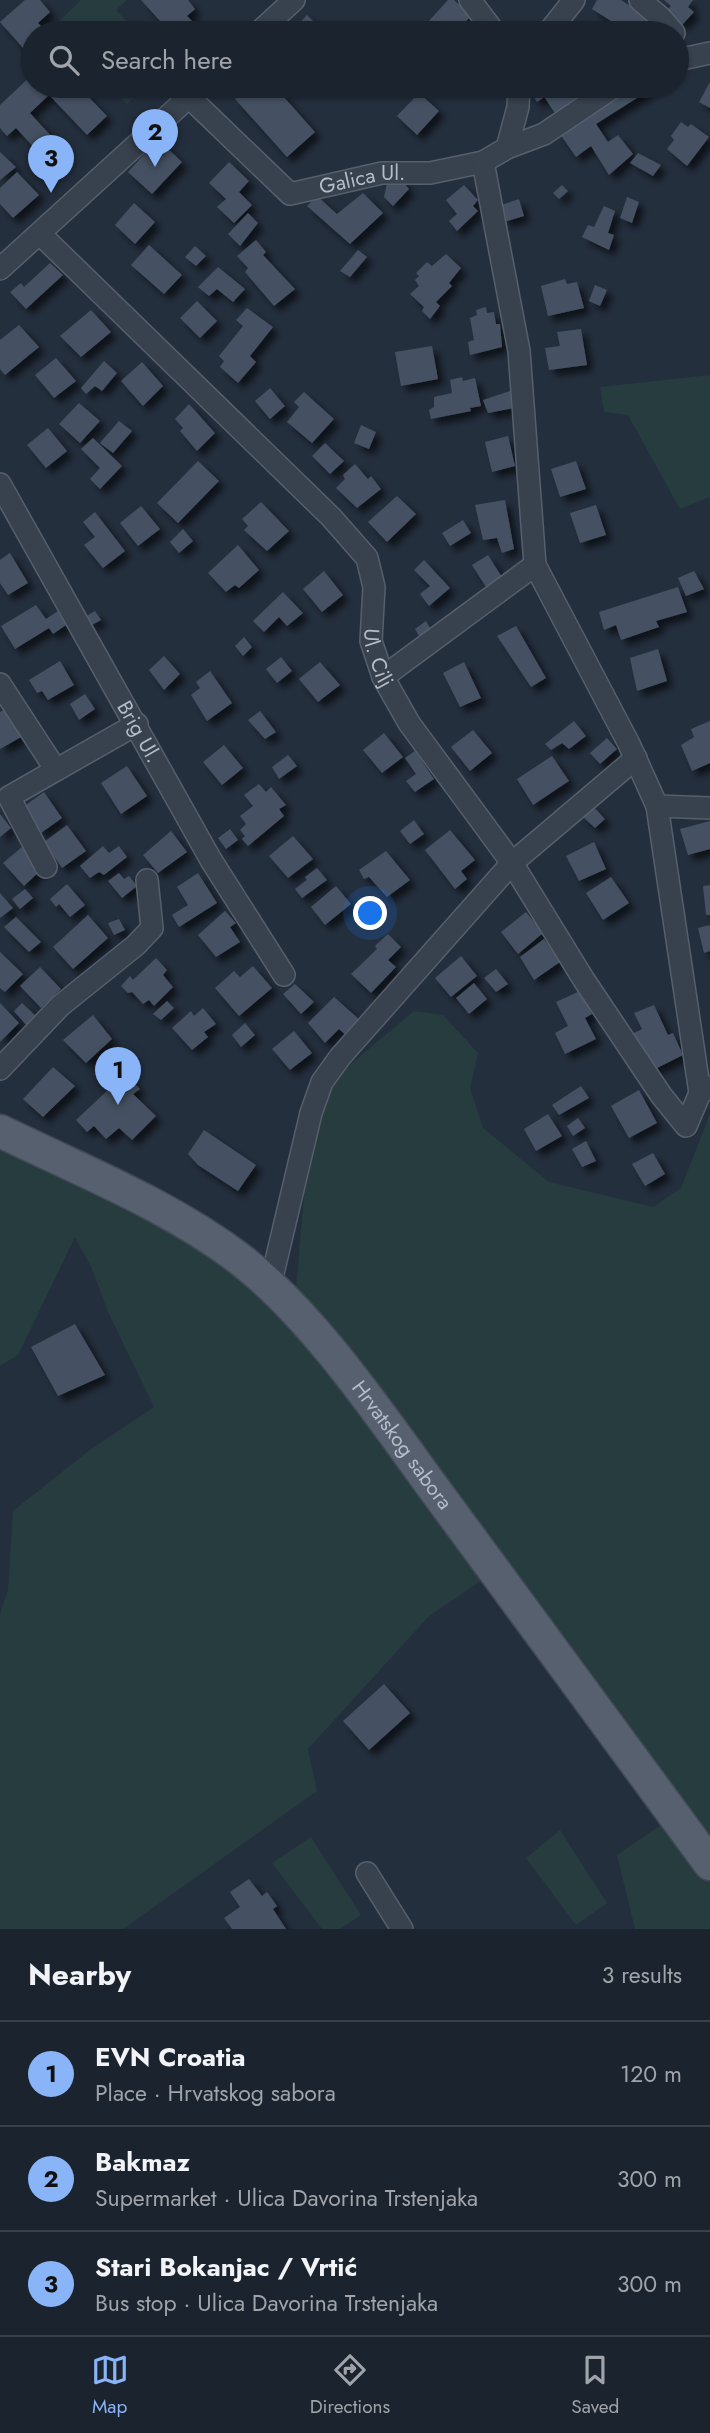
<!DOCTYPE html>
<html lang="en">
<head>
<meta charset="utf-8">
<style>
	body { margin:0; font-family:Jost,sans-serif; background:#242b36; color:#f1f3f6 }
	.you { position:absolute; left:371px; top:914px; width:24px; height:24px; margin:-18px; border:5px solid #fff; border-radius:50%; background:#1a73e8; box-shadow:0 0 0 10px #1a73e833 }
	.badge { display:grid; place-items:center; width:46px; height:46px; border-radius:50%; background:#8ab4f8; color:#111; font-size:23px; font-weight:700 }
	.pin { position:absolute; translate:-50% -58px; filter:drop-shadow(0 2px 4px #0008) }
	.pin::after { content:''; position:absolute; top:37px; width:24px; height:21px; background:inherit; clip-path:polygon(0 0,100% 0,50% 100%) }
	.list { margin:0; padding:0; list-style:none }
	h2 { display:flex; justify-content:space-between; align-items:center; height:91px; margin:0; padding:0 28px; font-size:30px }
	h2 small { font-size:23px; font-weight:400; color:#a0a4aa }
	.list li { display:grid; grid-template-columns:46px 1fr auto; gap:21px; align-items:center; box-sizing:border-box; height:105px; padding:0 28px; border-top:2px solid #39404a }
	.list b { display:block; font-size:26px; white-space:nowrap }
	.list p { margin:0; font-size:23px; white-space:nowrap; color:#a0a4aa }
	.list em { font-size:23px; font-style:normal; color:#a0a4aa }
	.icon { flex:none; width:38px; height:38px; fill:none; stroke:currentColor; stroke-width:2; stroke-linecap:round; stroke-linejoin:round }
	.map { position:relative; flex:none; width:710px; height:1929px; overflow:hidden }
	.search { position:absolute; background:#1b232e; box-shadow:0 2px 5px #0004; left:21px; right:21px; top:21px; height:77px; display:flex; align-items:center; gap:18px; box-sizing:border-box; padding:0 24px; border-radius:38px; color:#a0a4aa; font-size:26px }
	.sheet { height:406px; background:#1b232e }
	nav { display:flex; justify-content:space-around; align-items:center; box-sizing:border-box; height:98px; border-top:2px solid #39404a; background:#1b232e; font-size:19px; color:#a0a4aa }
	nav a { display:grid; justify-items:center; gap:4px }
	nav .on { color:#8ab4f8 }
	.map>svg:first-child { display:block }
	.green { fill:#263c3f }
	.building { fill:#455162; filter:url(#shadow) }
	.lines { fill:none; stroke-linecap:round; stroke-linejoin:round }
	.minor-casing { stroke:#565f6c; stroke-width:24 }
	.primary-casing { stroke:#414a57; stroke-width:35 }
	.minor { stroke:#38414e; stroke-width:21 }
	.primary { stroke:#56606e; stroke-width:32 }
	.labels { text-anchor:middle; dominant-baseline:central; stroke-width:7; stroke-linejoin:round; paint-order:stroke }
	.street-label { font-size:21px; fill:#b4bcc9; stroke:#1d2633 }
</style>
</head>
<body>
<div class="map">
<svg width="710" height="1929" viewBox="0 0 710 1929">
	<defs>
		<filter id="shadow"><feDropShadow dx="6" dy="6" stdDeviation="3.5" flood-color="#0009"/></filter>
	</defs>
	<rect width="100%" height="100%" fill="#242f3e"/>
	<path class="green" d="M81 0H127L116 10 138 33H59L53 27Z
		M109 86H146L127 104Z
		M710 375V499L709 497 680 509 628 415 604 412 600 387Z
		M414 1011 443 1015 478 1053 470 1088 483 1128 549 1182 653 1207 681 1188 710 1114V1929H635L617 1855 687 1807 506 1564 429 1616 308 1749 317 1791 123 1929H0V1614L8 1590 13 1511 91 1449 154 1407 108 1312 92 1269 75 1237 18 1355 0 1366V1131L295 1300 311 1113 340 1073Z
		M560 1830 607 1903 576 1925 526 1858Z
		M311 1837 361 1915 340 1929H322L272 1863Z"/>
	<path class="building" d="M25 0H40L50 12 38 23 44 29 39 33H33V38L23 48 0 22Z
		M141 0H188L195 9 187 16 204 33H171Z
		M448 0H454L471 16 455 33H443L429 21Z
		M597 0H621L661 26 656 33H630L592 9Z
		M664 0H693L688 7 694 12 682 25 666 12 671 6Z
		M307 15 324 32 331 24 339 33H294L292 31Z
		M567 25 578 33H560Z
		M33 74V86H78L107 116 87 135 49 95 30 113 53 138 38 152 16 128 7 136 0 128V105Z
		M710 82V108L699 102Z
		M250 86H274L315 132 287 157 235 99Z
		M526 86H561L537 102Z
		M564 86H584L592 97 558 118 545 98Z
		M624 86H643L648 91 596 124 608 142 618 135 633 154 609 175 591 146 576 157 558 131Z
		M419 93 439 111 417 135 397 116Z
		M681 122 688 127 691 124 709 137 687 166 667 149 674 140 671 136Z
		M158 139 182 162 152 194 128 172Z
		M0 152 16 167 0 180Z
		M638 153 661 165 653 176 630 163Z
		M229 162 249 181 239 192 252 205 234 223 217 207 226 199 209 183Z
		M17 172 39 195 13 218 0 204V188Z
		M399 177 409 189 393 206 384 197 388 179Z
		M464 185 478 200 473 206 478 211 457 231 449 221 457 214 446 200Z
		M562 185 568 191 559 199 553 193Z
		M363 193 383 213 350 244 307 206 317 196 337 214Z
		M627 197 639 202 632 223 620 218Z
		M519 199 524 216 504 222 499 206Z
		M134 203 155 222 135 244 115 225Z
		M604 206 615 211 608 233 614 235 609 250 582 237 588 225 594 227Z
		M248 213 258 223 240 246 228 234Z
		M256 240 266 252 263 255 295 289 274 306 245 272 248 268 237 256Z
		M149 245 182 275 164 294 131 265Z
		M195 246 206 256 196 266 185 257Z
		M358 250 367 257 350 277 340 271Z
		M446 254 461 268 449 283 452 286 436 302 440 306 430 319 422 311 424 307 410 294 419 286 415 280 419 276 416 273 427 262 432 266Z
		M50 263 63 275 26 309 10 292 21 283 24 287Z
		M218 267 245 289 233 302 217 289 209 296 198 287Z
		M565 279 567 284 577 282 584 308 548 316 541 286Z
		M595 285 607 290 600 306 589 301Z
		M197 301 217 321 200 338 180 318Z
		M486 307 487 313 494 312 496 324H500L502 347 470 355 468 342 474 340 470 318 477 315 476 310Z
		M247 308 273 327 250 356 256 362 238 383 220 367 224 361 219 356 243 326 236 320Z
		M91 310 111 332 81 357 60 336Z
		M19 325 39 347 5 375 0 369V340Z
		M581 329 587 365 549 370 545 348 560 346 557 332Z
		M432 346 438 379 401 386 395 352Z
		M56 358 76 381 54 398 35 375Z
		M104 361 117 373 102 391 95 386 86 394 81 388Z
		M142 362 163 386 143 406 121 381Z
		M462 377 463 381 475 378 481 406 470 408 471 411 431 419 429 410 434 407V397L452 393 450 380Z
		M270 388 285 406 270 419 255 401Z
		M510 391 514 408 488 413 483 400Z
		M304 392 334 419 312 443 287 422 299 407 294 402Z
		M79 403 100 421 80 443 59 424Z
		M189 404 215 433 197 451 180 431 183 428 175 419Z
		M119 421 132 431 113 453 100 443Z
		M361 425 376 432 369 449 354 443Z
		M48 428 67 451 46 468 27 445Z
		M508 436 515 466 492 472 485 442Z
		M93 438 122 466 100 489 90 479 100 468 81 449Z
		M325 443 344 461 330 474 312 456Z
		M198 461 219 481 178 523 157 503Z
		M576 461 586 489 560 497 551 469Z
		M355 464 368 479 371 476 381 489 357 508 336 488 345 479 343 475Z
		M397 496 416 514 387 542 368 522Z
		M505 500 514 549 502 553 497 538 483 540 475 505Z
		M261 502 289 531 267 551 244 530 248 526 242 519Z
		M596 505 606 535 580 543 570 513Z
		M141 506 160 529 138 546 120 523Z
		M95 512 125 551 103 568 84 545 95 537 83 522Z
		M463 520 471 533 450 546 442 533Z
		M183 529 193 541 179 553 170 542Z
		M238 545 259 570 239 588 235 585 226 592 208 573Z
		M10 553 28 583 8 595 0 583V560Z
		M488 555 502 577 486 587 472 565Z
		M424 560 450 588 429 606 420 594 430 586 414 570Z
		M324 571 343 595 322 612 303 589Z
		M694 571 704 589 686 596 678 578Z
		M678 587 687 612 656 621 659 627 621 640 616 625 604 630 599 612Z
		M283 592 303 613 287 626 279 617 264 632 253 621Z
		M36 605 46 619 58 611 66 625 53 634 49 628 15 649 1 626Z
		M95 611 101 620 90 626 85 617Z
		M426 621 433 633 422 641 415 629Z
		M516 626 546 678 531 687 497 636Z
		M244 637 252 647 243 656 235 646Z
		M658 649 667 681 637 691 630 658Z
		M164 656 180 674 164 690 149 670Z
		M281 657 292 671 277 683 266 669Z
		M60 661 74 685 48 700 42 691 37 693 29 680Z
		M320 662 340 685 318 702 299 679Z
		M464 662 481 698 460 707 443 673Z
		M210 671 232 703 207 721 191 695 200 688 196 682Z
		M85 694 95 709 79 720 70 704Z
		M6 709 21 737 0 749V712Z
		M260 711 276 732 265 739 248 720Z
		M574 721 586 736 569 749 562 743 551 750 545 744Z
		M710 721V763L692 771 681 745 694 737 691 729Z
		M473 730 492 753 470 771 451 747Z
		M384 733 403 757 382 773 363 750Z
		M607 738 617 749 600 764 590 753Z
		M224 745 243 768 222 785 203 762Z
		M415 751 434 779 415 792 406 781 416 774 405 758Z
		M288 755 297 766 279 779 272 767Z
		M552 756 569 781 533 805 517 779Z
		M127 766 147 796 121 814 101 783Z
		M259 784 266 792 271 787 286 805 279 809 284 816 248 846 242 839 245 836 240 830 246 824 240 816 253 806 244 795Z
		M44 792 62 818 41 833 23 807Z
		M591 804 605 819 595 828 580 814Z
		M0 814 11 828 0 837Z
		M414 820 424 834 410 844 400 831Z
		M710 821V849L688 855 680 829Z
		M67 825 86 851 62 868 44 842Z
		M230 829 238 840 226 849 218 838Z
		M450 830 475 860 461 871 467 879 455 889 425 850Z
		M171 831 187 852 158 873 143 855Z
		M293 836 313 859 288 878 269 856Z
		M594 842 606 869 579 881 566 856Z
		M103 846 109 853 119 846 127 857 104 875 99 872 90 878 80 866Z
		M22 847 42 869 24 886 3 863Z
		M386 851 410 880 387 897 369 877 364 879 359 870Z
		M317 868 327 880 302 898 295 889 307 880 305 877Z
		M119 873 124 879 129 876 137 886 122 898 108 881Z
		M198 873 217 903 179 927 172 915 188 905 177 887Z
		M611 877 629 903 603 920 586 893Z
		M67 884 85 905 70 917 59 904 56 907 50 899Z
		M710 885V915H706L703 886Z
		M336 886 351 904 325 925 311 907Z
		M25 889 33 898 20 909 12 899Z
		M0 893 13 908 0 918Z
		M225 911 236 923 230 927 240 942 216 957 198 935Z
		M526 912 543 933 518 954 501 932Z
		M88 915 108 938 73 969 53 947Z
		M16 917 41 942 29 952 4 927Z
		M119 919 125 930 114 935 108 923Z
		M710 925V951L704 953 698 928Z
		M388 934 401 947 388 960 396 967 371 993 351 974 377 949 375 946Z
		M544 939 560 962 534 980 520 957Z
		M0 952 23 974 5 992 0 988Z
		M461 956 477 976 451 997 435 978Z
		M156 958 167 970 163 975 173 987 154 1006 149 1000 143 1004 132 992 128 993 121 986 130 976 133 980Z
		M253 966 272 988 239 1016 215 988 234 971 240 977Z
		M40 967 61 989 41 1008 20 986Z
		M496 969 508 984 496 992 484 978Z
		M474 983 487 999 469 1014 456 998Z
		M295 984 314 1002 301 1014 283 994Z
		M580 991 592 1014 585 1018 596 1039 565 1054 555 1033 568 1026 556 1002Z
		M334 997 361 1021 348 1037 339 1029 325 1043 308 1023Z
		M167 1001 174 1008 161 1020 153 1014Z
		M0 1003 19 1023 0 1042Z
		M22 1003 37 1017 27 1026 14 1011Z
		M654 1005 668 1035 673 1033 683 1055 651 1071 644 1057 647 1055 634 1033 642 1029 634 1013Z
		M203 1008 216 1024 204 1032 208 1037 192 1050 172 1028 191 1011 194 1016Z
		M93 1015 112 1039 86 1063 63 1040Z
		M245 1023 255 1035 241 1047 232 1035Z
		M294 1031 312 1053 290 1070 272 1049Z
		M53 1067 75 1086 43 1117 23 1099Z
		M125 1074 140 1089 133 1094 156 1116 132 1140 119 1128 106 1139 94 1126 87 1132 76 1120Z
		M581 1086 589 1098 559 1115 552 1105Z
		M639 1090 657 1123 629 1138 611 1106Z
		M548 1114 562 1136 536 1151 524 1129Z
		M578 1118 585 1128 573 1136 567 1126Z
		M204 1130 256 1165 238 1191 198 1165 188 1154Z
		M586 1141 596 1161 582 1167 572 1149Z
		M653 1153 665 1174 645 1186 632 1164Z
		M75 1324 105 1375 58 1396 31 1347Z
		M384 1684 410 1713 369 1750 343 1721Z
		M249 1879 262 1896 267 1892 277 1906 273 1909 286 1929H232L224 1918 240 1907 230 1892Z"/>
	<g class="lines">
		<g class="minor-casing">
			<g id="minor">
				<path d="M470 0 495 33"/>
				<path d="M640 0 660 17 674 33"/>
				<path d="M258 33 294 0"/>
				<path d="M548 33 574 0"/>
				<path d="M677 60 710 53"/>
				<path id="s1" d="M189 97 290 194 382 173H430L483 162 507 148 518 107 519 86"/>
				<path d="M507 148 544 134 615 86"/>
				<path d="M483 162 519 351 535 565 629 744 657 806 700 1093"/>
				<path id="s2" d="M40 234 331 517 367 558 374 587 371 641 383 677 409 723 512 863 584 980 661 1095 686 1126 700 1093 710 1087"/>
				<path d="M0 269 201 86"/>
				<path id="s3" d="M0 484 211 860 284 975"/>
				<path d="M383 677 535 565"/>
				<path d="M0 684 56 770 137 724"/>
				<path d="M657 806 710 808"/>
				<path d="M46 867 9 797 56 770"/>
				<path d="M0 1069 60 1006 136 945 152 928 147 880"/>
				<path d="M270 1286 311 1113 322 1082 340 1057 512 863 636 758"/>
				<path d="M367 1873 402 1929"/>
			</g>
		</g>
		<g class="primary-casing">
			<g id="primary">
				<path id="s4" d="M0 1131C82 1171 169 1205 241 1260 313 1316 378 1412 432 1486 525 1612 617 1738 710 1864"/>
			</g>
		</g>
		<use href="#minor" class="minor"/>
		<use href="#primary" class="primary"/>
	</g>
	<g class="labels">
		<g class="street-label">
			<text stroke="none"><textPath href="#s1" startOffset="214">Galica Ul.</textPath></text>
			<text stroke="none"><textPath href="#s2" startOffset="562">Ul. Cilj</textPath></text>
			<text stroke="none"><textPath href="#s3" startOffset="284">Brig Ul.</textPath></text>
			<text stroke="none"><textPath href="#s4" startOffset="520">Hrvatskog sabora</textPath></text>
		</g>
	</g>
</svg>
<div class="you"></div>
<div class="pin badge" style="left:118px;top:1105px">1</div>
<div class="pin badge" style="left:155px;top:167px">2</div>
<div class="pin badge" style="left:51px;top:193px">3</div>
<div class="search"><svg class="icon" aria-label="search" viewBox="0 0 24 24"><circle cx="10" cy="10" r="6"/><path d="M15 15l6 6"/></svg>Search here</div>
</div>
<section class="sheet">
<h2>Nearby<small>3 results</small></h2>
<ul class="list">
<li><span class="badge">1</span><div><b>EVN Croatia</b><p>Place · Hrvatskog sabora</p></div><em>120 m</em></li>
<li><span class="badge">2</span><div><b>Bakmaz</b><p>Supermarket · Ulica Davorina Trstenjaka</p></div><em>300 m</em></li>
<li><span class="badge">3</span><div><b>Stari Bokanjac / Vrtić</b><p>Bus stop · Ulica Davorina Trstenjaka</p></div><em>300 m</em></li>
</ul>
</section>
<nav>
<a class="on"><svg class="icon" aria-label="map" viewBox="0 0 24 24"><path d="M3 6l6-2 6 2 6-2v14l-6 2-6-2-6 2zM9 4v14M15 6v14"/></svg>Map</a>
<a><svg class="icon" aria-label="directions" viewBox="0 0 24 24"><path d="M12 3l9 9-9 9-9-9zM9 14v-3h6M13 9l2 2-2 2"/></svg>Directions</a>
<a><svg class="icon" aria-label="saved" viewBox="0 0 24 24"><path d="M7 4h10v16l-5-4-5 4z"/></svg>Saved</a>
</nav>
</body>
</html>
